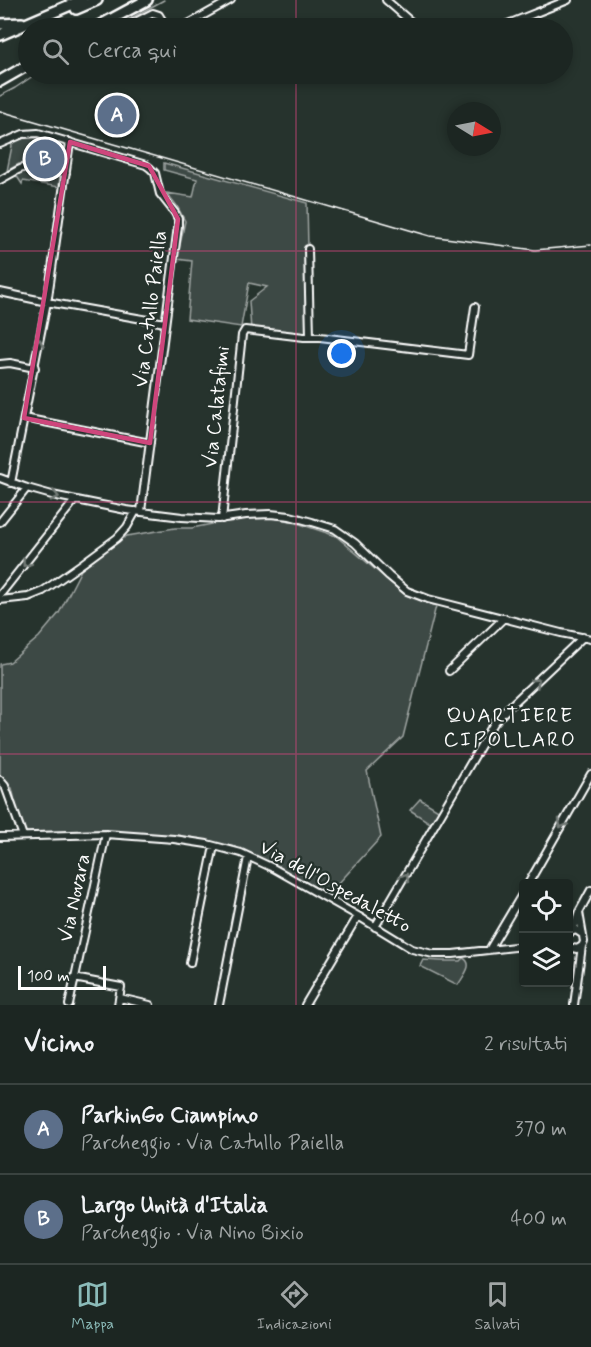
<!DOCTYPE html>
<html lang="it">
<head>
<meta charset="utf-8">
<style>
	body { margin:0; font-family:Mynerve,sans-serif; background:#252e2a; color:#f1f3f6 }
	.controls { position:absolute; right:18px; bottom:18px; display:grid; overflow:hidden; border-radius:6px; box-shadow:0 3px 9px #0003 }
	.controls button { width:54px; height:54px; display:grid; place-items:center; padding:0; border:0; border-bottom:2px solid #3a4340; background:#1c2622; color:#f1f3f6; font:30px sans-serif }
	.compass { position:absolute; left:447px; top:102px; width:54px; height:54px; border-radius:50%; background:#1c2622; box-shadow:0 3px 9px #0003; rotate:100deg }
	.scale { position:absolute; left:18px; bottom:15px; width:88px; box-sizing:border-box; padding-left:6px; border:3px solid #fff; border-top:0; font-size:16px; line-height:21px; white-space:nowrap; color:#fff; -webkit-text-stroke:4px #26332d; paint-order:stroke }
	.you { position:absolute; left:342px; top:354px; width:21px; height:21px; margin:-15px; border:4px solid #fff; border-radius:50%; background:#1a73e8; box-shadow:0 0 0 9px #1a73e833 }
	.badge { display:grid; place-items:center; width:39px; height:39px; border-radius:50%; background:#8bbbb9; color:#fff; font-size:20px; font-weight:700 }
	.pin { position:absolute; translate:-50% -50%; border:3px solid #fff; box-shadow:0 2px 6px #0006 }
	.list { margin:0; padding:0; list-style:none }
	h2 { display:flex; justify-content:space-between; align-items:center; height:78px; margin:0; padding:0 24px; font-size:26px }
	h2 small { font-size:20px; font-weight:400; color:#a0a5a5 }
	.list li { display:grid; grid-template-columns:39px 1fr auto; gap:18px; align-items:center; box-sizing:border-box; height:90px; padding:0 24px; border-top:2px solid #3a4340 }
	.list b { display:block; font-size:22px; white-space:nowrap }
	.list p { margin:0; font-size:20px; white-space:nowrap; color:#a0a5a5 }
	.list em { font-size:20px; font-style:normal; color:#a0a5a5 }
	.icon { flex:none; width:33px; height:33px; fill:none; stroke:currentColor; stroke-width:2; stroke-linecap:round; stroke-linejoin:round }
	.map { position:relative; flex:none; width:591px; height:1005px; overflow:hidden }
	.search { position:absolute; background:#1c2622; box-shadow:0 3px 9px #0003; left:18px; right:18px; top:18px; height:66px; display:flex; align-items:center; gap:15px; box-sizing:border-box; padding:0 21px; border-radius:33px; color:#a0a5a5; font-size:22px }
	.sheet { height:258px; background:#1c2622 }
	nav { display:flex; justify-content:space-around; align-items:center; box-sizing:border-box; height:84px; border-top:2px solid #3a4340; background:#1c2622; font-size:16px; color:#a0a5a5 }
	nav a { display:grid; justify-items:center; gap:3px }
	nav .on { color:#8bbbb9 }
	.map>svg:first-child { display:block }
	.green { fill:#3e4944; stroke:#9ea4a2; stroke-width:1.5 }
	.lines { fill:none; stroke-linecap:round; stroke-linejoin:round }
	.stream { stroke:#a4a9a7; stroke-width:1.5 }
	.street-casing { stroke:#fff; stroke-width:10 }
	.primary-casing { stroke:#fff; stroke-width:14 }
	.street { stroke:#26332d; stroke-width:6 }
	.primary { stroke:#26332d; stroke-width:9 }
	.rail { stroke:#fff; stroke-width:1.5 }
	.oneway { stroke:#727a76 }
	.marked { fill:none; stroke:#ce467c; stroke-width:4.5; stroke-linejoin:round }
	.grid { fill:none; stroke:#ce467c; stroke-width:1.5; stroke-opacity:0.55 }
	.labels { text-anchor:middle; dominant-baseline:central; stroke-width:4.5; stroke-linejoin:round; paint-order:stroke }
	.street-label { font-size:20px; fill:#fff; stroke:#26332d }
	.neighbourhood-label { font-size:21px; letter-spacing:1.5px; fill:#fff; stroke:#26332d }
</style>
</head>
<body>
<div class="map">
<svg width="591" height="1005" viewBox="0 0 591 1005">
	<rect width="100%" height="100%" fill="#26332d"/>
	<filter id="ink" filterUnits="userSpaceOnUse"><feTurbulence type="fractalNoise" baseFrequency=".0167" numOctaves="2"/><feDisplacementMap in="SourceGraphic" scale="12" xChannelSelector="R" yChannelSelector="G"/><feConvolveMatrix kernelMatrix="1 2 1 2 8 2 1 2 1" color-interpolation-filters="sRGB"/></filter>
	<g filter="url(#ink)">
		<path class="green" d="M33 137 64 145V153H62L61 155 31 150 29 163 19 164 7 171 12 146 11 142 24 138Z
			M164 163 307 203 310 337 251 330 249 301 267 287 249 283 241 327 187 319 192 261 177 259 185 221 177 206 167 193 193 197 197 179 164 170Z
			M25 170 60 176 59 187 23 181 22 184 16 175Z
			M263 514 300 524 336 536 404 594 436 606 403 737 367 771 381 837 325 898 248 857 207 844 135 836H23L12 788 0 781V664L10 662 39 637 59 613 81 570 112 546 127 536 175 528H192Z
			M420 799 440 811 433 825 410 810Z
			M463 958C475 964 463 976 458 985L420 966 423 960 441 961H460Z"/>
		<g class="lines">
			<path class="stream" d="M113 28 164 0
				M0 96 15 88 36 74"/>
			<g class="street-casing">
				<path id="street" d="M386 0 418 28
					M124 28 153 13 159 15 167 28
					M181 28 231 0
					M498 28 568 0
					M0 144 23 134 38 133 146 165 150 168 155 173 160 194 175 213 178 219V226L141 511
					M0 180 18 170 25 167 66 173
					M308 249 310 337
					M0 292 47 302 165 323
					M0 364 10 363 35 368
					M24 418 150 443
					M0 478 27 488 52 495 126 510 182 517 218 519 246 515 270 514 290 516 312 522 335 529 355 543 389 576 407 591 428 599 561 633 591 639
					M11 483 48 297 70 142
					M222 519 242 335 245 330 304 337H320L468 355 475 307
					M0 522 27 488
					M0 595 75 500
					M0 600 28 597 43 591 83 563 117 538 127 527 136 511
					M449 671 504 618
					M0 780 5 786 23 836
					M0 837 106 834 174 839 207 844 241 853 273 868 358 916 412 949 433 954H453L524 946
					M528 884 591 774
					M375 927 494 723 505 711 583 637
					M573 931 579 912 591 890
					M568 933 576 930 582 934
					M568 947 577 949 582 946 584 942 579 912
					M489 950 524 891
					M190 963 214 846
					M74 978 121 987 118 1005
					M120 998 150 1005
					M69 1005 106 834
					M219 1005 248 857
					M305 1005 358 916
					M574 1005 582 946"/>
			</g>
			<g class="primary-casing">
				<path id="primary" d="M76 9 97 0
					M0 24 22 23
					M95 28 147 0
					M0 35 82 0
					M0 81 28 65"/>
			</g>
			<use href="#street" class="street"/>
			<use href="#primary" class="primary"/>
			<path class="rail" d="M0 111 430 236 535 250 591 245"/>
		</g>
		<defs><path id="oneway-chevron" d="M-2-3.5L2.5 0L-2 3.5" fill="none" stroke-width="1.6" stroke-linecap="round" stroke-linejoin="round" transform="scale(1.5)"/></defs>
		<g class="oneway">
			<use href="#oneway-chevron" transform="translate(39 343) rotate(-80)"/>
			<use href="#oneway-chevron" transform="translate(55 496) rotate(13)"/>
			<use href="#oneway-chevron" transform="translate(26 563) rotate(128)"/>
			<use href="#oneway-chevron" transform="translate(536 682) rotate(-43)"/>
			<use href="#oneway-chevron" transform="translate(562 824) rotate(120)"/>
			<use href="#oneway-chevron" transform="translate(405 877) rotate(-60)"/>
		</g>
	</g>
	<path class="marked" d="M70 142 149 166 178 219 150 443 24 418Z"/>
	<path class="grid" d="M296 0V28M296 74V1005M0 251H591M0 502H591M0 754H591"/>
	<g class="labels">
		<g class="street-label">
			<text transform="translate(151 309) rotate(-83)">Via Catullo Paiella</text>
			<text transform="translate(217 407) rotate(-84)">Via Calatafimi</text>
			<text transform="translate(335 887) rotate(29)">Via dell'Ospedaletto</text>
			<text transform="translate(75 898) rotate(-78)">Via Novara</text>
		</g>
		<g class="neighbourhood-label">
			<text x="510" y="716">QUARTIERE<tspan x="510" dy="24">CIPOLLARO</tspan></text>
		</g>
	</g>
</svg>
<div class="controls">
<button><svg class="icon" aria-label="locate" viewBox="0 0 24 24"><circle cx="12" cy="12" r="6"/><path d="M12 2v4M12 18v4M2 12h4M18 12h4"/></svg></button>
<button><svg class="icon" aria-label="layers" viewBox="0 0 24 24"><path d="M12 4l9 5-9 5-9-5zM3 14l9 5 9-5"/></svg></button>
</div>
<svg class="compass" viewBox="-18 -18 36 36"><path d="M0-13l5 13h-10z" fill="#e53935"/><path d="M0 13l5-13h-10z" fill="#a0a5a5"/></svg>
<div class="scale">100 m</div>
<div class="you"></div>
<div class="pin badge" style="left:117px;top:115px;background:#5c6f8a">A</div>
<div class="pin badge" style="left:45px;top:159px;background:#5c6f8a">B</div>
<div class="search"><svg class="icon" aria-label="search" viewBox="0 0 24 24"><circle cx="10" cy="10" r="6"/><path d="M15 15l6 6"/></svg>Cerca qui</div>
</div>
<section class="sheet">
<h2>Vicino<small>2 risultati</small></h2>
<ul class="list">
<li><span class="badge" style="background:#5c6f8a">A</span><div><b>ParkinGo Ciampino</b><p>Parcheggio · Via Catullo Paiella</p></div><em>370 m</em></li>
<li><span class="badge" style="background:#5c6f8a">B</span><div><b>Largo Unità d'Italia</b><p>Parcheggio · Via Nino Bixio</p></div><em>400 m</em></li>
</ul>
</section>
<nav>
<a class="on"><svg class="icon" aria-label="map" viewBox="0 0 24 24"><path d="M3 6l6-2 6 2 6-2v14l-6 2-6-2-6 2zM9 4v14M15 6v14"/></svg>Mappa</a>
<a><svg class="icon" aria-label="directions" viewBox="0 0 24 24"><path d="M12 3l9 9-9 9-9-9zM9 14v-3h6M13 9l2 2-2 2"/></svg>Indicazioni</a>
<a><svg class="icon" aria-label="saved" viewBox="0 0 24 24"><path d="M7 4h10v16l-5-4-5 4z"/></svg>Salvati</a>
</nav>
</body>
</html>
